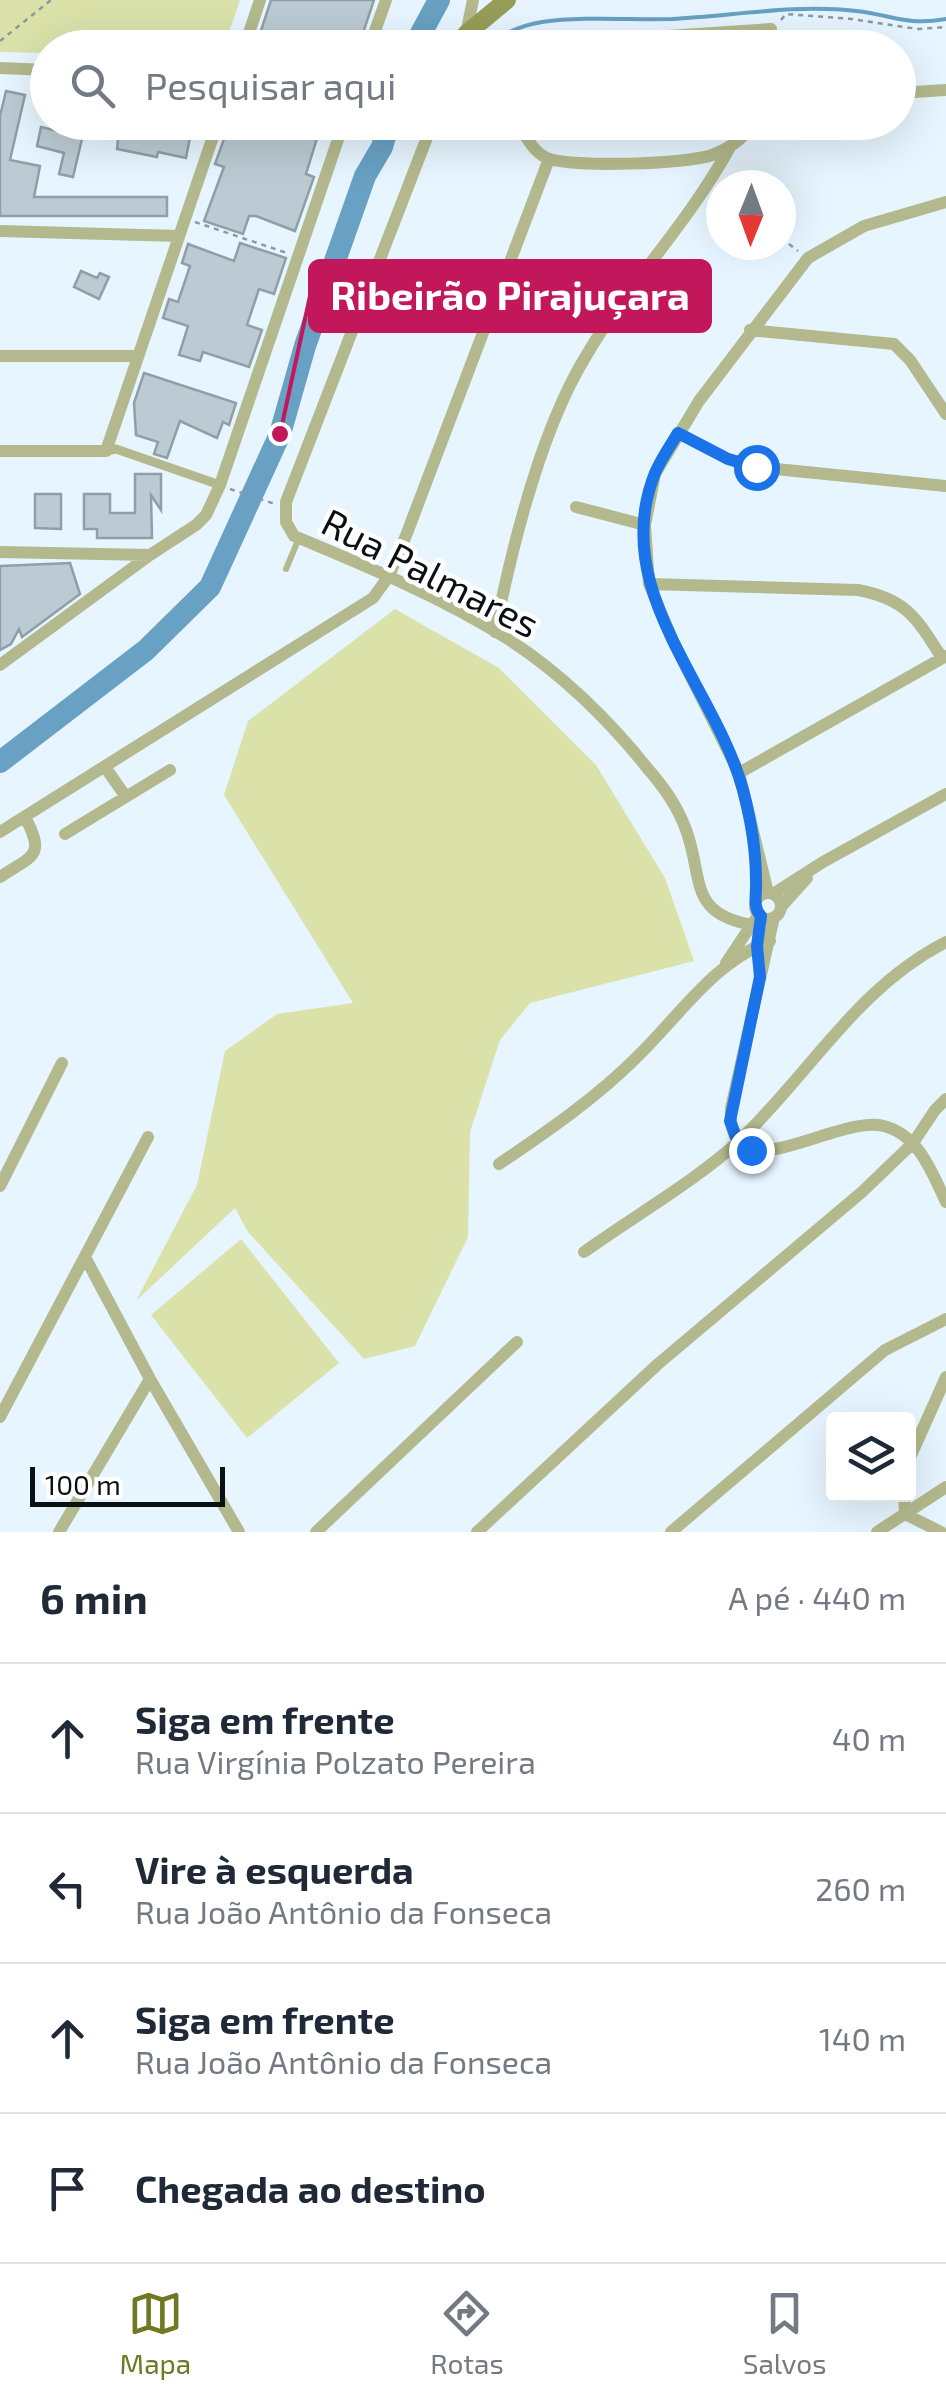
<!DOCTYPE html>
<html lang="pt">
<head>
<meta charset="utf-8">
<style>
	body { margin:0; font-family:"Exo 2",sans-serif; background:#f6f6f7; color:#1f2937 }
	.controls { position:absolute; right:30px; bottom:30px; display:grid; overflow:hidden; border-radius:10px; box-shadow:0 10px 40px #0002 }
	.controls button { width:90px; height:90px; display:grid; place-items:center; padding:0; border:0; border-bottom:2px solid #e0e1e3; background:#fff; color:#1f2937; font:50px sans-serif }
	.compass { position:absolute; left:706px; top:170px; width:90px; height:90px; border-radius:50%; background:#fff; box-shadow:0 10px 40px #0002; rotate:181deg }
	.scale { position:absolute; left:30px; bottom:25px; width:195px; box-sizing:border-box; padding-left:10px; border:5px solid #0b1013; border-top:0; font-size:28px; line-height:35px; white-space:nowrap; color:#0b1013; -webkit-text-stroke:8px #fff; paint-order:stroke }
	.stop { position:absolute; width:30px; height:30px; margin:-22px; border:8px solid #1a73e8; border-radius:50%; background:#fff }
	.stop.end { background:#1a73e8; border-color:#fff; box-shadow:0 2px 10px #0008 }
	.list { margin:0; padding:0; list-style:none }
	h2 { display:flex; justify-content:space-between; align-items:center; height:130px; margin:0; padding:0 40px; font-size:42px }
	h2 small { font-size:32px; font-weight:400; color:#747a83 }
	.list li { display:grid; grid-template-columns:65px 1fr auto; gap:30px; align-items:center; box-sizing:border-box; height:150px; padding:0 40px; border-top:2px solid #e0e1e3 }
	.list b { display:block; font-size:38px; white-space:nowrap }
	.list p { margin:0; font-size:32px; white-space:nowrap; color:#747a83 }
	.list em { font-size:32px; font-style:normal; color:#747a83 }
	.icon { flex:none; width:55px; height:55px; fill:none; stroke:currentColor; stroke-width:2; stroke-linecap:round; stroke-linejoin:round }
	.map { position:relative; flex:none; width:946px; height:1532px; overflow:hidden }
	.search { position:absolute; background:#fff; box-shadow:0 10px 40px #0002; left:30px; right:30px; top:30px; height:110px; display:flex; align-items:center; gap:25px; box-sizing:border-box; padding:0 35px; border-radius:55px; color:#747a83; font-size:38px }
	.sheet { height:730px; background:#fff }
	nav { display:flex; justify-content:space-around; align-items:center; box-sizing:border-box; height:140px; border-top:2px solid #e0e1e3; background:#fff; font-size:28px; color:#747a83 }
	nav a { display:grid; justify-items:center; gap:5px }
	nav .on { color:#707822 }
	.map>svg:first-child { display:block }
	.green { fill:#dae2aa }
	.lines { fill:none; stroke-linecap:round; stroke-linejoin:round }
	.stream { stroke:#68a1c3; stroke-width:4 }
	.river { stroke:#68a1c3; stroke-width:22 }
	.building { fill:#bbcad3; stroke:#909ea7; stroke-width:2.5 }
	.path { stroke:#8d989f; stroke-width:2.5; stroke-dasharray:5 5; stroke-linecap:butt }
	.service { stroke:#b3b98c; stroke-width:6 }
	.pedestrian { stroke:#b3b98c; stroke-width:9 }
	.minor { stroke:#b3b98c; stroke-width:12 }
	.secondary { stroke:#959d57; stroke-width:18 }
	.route { stroke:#1a73e8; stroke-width:12 }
	.labels { text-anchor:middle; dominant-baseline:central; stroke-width:9; stroke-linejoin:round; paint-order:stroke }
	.street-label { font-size:38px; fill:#0b1013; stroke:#fff }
	.leader { fill:none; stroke:#c2185b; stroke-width:4 }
	.callout-dot { fill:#c2185b; stroke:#fff; stroke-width:4 }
	.callout { fill:#c2185b; stroke:#c2185b; stroke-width:4 }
	.callout-label { font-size:40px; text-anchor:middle; font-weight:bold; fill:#fff }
</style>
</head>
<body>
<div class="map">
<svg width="946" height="1532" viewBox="0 0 946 1532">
	<rect width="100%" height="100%" fill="#e6f5ff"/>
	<path class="green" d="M0 0H240L224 47 48 48 47 53 0 52Z
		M395 609 499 668 596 765 665 878 694 961 530 1003 500 1040 470 1132 468 1237 415 1346 364 1359 248 1232 235 1208 136 1301 197 1185 225 1051 277 1014 353 1003 224 795 248 721Z
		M241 1239 339 1363 247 1438 151 1315Z"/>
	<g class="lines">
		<path class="stream" d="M487 48C501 34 522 25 542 22 584 16 629 20 672 19 733 16 794 4 856 11 893 15 905 26 946 19
			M382 147 406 122"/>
		<path class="river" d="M413 48 439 0
			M0 762 146 650 210 587 280 434 305 346 365 176 382 147 389 122"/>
	</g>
	<path class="building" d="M271 0H374L358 48H261L256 46Z
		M6 91 25 95 10 160 40 166 34 197H167V216H0V116Z
		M69 122H86L73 177 59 174 64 153 37 146 41 127 66 133Z
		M120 122H193L186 158 158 152 157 157 117 149Z
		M230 122H322L306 174 314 177 295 231 256 216H249L243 234 204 221 224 167 215 164Z
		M240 243 286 258 274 294 259 289 247 325 262 330 249 367 203 352 200 361 179 355 188 326 163 318 169 299 178 302 190 266 182 263 188 244 234 261Z
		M81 271 97 278 100 273 109 277 99 299 74 287Z
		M144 373 236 403 229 425 223 422 217 438 180 421 167 458 154 454 158 442 136 435 134 403Z
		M135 474H161V510L151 495 152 538H97V529H84V494H110V513H135Z
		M35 494H61V529L35 528Z
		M70 563 80 594 22 637 19 629 11 644 0 650V566Z"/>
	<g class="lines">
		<path class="path" d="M781 20 786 14 852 19 918 29 946 27
			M0 41 51 0
			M195 222 287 253
			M781 238 798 251
			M230 489 275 504"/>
		<path class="service" d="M286 569 299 538"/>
		<path class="pedestrian" d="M106 451 116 449 220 485"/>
		<path class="minor" d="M244 48 260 0
			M369 48 386 0
			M469 48 466 34 473 0
			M535 48 549 44 771 29
			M0 68 48 70
			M898 93 946 90
			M433 122 286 502V522L294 536C366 566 441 597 508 639 560 672 610 721 648 769 663 786 677 806 685 827 705 878 685 916 759 926
			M517 122C525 135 533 152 547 158 572 168 687 164 712 155 731 148 743 138 756 122
			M0 231 179 236
			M750 330 894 344 910 360 946 414
			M0 356H137
			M678 433 728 459 756 467 946 486
			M0 451H106L218 122
			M576 507 645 525
			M0 552 150 555
			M649 584 858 590C907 599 917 619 942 658
			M495 632C512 547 541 429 586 356 629 283 689 222 730 147
			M0 665 150 555 196 525 206 515 220 485 344 122
			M105 767 126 797
			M739 773 946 656
			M0 832 373 598 389 576 407 533 549 159
			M65 834 170 770
			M0 877C33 855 46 857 25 817
			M768 893 739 773 674 643 649 584 645 525 655 474 699 401 808 258 864 226 946 202
			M755 906a13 13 0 1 1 26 0a13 13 0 1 1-26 0Z
			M773 894 823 862 946 794
			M781 907 807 878
			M774 917 731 1108C726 1198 836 1114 884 1126 919 1135 932 1173 946 1202
			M726 963 754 921
			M499 1164C548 1131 596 1098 638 1056 679 1016 715 961 770 941
			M0 1186 62 1063
			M584 1252C631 1218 697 1180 739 1141 809 1075 857 987 946 942
			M85 1257 150 1379 239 1532
			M0 1417 148 1137
			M908 1462 946 1377
			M904 1494 905 1514 941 1532
			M59 1532 150 1379
			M316 1532 517 1342
			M477 1532 658 1364 862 1192 913 1143 935 1110 946 1099
			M671 1532 885 1350 946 1319
			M877 1532 946 1487"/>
		<path class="secondary" d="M466 34 507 0"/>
	</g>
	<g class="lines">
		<path class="route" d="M751 1150 738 1142 730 1121 760 977 757 946 761 916C752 907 757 893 756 880 756 849 751 820 743 790 715 686 608 590 655 473 661 459 670 446 678 433L728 459 756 467"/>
	</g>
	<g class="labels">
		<g class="street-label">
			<text transform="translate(431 572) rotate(27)">Rua Palmares</text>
		</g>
	</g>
	<path class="leader" d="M280 434L310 296"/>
	<circle class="callout-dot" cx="280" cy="434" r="10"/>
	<rect class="callout" x="310" y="261" width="400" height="70" rx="10"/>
	<g class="callout-label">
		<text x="510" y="310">Ribeirão Pirajuçara</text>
	</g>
</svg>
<div class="controls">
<button><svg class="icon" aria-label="layers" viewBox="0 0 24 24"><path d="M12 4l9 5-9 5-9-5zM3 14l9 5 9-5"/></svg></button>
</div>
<svg class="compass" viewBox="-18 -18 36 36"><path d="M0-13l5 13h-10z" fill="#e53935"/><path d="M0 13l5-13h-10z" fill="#747a83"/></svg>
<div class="scale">100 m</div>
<div class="stop" style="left:756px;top:467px"></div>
<div class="stop end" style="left:751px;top:1150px"></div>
<div class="search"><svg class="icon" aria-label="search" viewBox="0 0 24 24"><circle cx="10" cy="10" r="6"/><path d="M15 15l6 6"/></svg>Pesquisar aqui</div>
</div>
<section class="sheet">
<h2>6 min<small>A pé · 440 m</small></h2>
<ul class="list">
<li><svg class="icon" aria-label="ahead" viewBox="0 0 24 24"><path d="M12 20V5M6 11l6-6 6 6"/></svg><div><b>Siga em frente</b><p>Rua Virgínia Polzato Pereira</p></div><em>40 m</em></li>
<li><svg class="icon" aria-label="left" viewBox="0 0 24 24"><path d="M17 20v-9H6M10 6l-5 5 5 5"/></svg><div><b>Vire à esquerda</b><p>Rua João Antônio da Fonseca</p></div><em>260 m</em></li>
<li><svg class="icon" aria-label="ahead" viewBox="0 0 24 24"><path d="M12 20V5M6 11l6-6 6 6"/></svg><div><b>Siga em frente</b><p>Rua João Antônio da Fonseca</p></div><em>140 m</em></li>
<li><svg class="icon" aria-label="arrive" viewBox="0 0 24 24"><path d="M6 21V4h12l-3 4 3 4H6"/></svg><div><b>Chegada ao destino</b></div></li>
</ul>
</section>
<nav>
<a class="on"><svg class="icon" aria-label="map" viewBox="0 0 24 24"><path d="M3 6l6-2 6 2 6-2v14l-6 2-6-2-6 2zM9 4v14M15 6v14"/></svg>Mapa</a>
<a><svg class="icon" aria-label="directions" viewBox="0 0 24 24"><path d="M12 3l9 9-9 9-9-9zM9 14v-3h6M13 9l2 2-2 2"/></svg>Rotas</a>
<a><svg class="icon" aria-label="saved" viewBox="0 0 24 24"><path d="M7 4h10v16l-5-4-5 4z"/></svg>Salvos</a>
</nav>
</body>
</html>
